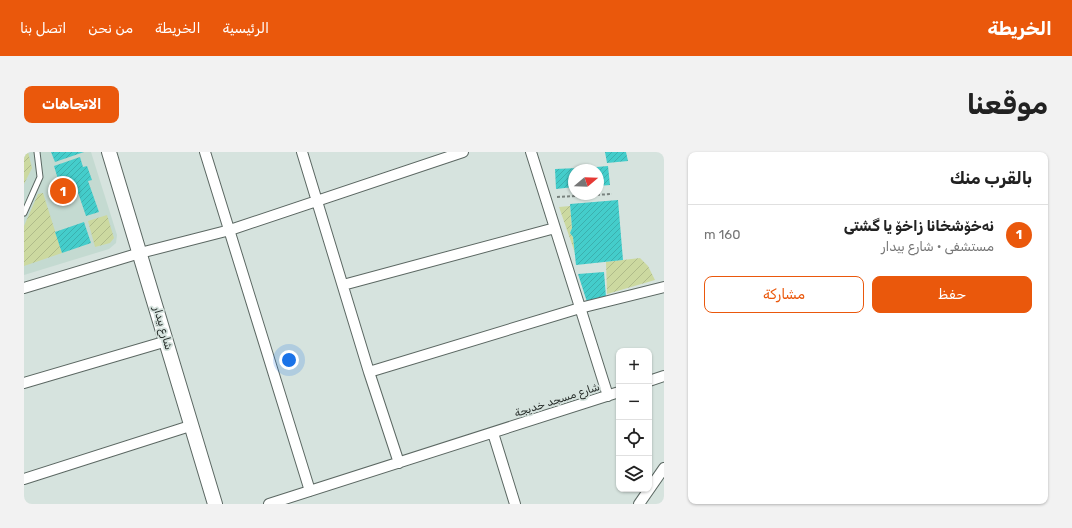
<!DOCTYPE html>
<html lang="ar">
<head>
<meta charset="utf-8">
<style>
	body { margin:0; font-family:Rubik,Vazirmatn,sans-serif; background:#f2f2f2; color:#222; direction:rtl }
	.controls { position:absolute; right:12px; bottom:12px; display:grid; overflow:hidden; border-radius:8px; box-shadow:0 1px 3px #0004 }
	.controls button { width:36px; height:36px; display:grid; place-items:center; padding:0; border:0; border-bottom:1px solid #e0e0e0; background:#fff; color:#222; font:20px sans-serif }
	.compass { position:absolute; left:544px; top:12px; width:36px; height:36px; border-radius:50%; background:#fff; box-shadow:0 1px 3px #0004; rotate:71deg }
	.you { position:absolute; left:265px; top:208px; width:14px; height:14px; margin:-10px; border:3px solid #fff; border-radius:50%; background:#1a73e8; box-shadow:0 0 0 6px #1a73e833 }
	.badge { display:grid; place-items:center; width:26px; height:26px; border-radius:50%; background:#ea580c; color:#fff; font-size:13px; font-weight:700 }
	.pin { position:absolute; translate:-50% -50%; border:2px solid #fff; box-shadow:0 1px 4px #0006 }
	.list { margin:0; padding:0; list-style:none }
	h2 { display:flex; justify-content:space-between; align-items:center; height:52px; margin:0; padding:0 16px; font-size:17px }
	h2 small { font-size:13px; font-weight:400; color:#767676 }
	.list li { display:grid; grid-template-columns:26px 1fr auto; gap:12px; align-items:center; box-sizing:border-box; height:60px; padding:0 16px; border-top:1px solid #e0e0e0 }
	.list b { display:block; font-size:15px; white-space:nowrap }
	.list p { margin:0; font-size:13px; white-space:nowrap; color:#767676 }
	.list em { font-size:13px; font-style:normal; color:#767676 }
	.actions { display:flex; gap:8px; padding:12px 16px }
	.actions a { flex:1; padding:9px 0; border:1px solid #ea580c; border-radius:8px; text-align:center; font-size:14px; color:#ea580c }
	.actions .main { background:#ea580c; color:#fff }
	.icon { flex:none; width:22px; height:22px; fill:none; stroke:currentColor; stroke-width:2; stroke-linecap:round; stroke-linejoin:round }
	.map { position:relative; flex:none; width:640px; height:352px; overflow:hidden; direction:ltr; border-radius:8px }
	header { display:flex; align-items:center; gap:24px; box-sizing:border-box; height:56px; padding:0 20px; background:#ea580c; color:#fff }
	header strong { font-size:19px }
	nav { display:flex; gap:22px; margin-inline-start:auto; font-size:14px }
	.intro { display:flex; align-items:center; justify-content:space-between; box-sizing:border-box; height:96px; padding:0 24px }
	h1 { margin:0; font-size:28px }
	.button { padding:10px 18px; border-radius:8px; background:#ea580c; color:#fff; font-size:14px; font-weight:700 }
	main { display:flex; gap:24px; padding:0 24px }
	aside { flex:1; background:#fff; border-radius:8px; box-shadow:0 1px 3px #0004 }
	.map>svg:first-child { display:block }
	.built { fill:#c4dad1 }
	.garden { fill:url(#garden-furrows) }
	.building { fill:url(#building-hatch) }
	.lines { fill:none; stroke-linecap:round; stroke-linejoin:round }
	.lane-casing { stroke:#5c6863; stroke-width:7 }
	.street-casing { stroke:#5c6863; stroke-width:12 }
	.secondary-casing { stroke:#5c6863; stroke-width:16 }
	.path { stroke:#79827e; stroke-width:2; stroke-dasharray:3 2; stroke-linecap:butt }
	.lane { stroke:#fff; stroke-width:5 }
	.street { stroke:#fff; stroke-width:10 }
	.secondary { stroke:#fff; stroke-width:14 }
	.labels { text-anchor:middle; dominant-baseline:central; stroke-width:3.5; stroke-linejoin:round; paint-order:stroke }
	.street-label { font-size:11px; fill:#272d2a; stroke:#d6e3de }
</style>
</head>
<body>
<header>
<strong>الخريطة</strong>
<nav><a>الرئيسية</a><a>الخريطة</a><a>من نحن</a><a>اتصل بنا</a></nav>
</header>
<div class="intro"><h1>موقعنا</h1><a class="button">الاتجاهات</a></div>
<main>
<aside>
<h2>بالقرب منك<small></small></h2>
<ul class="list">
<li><span class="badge">1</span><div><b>نەخۆشخانا زاخۆ یا گشتی</b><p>مستشفى · شارع بيدار</p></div><em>160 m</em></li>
</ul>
<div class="actions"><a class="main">حفظ</a><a>مشاركة</a></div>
</aside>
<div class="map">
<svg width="640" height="352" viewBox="0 0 640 352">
	<defs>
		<pattern id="garden-furrows" width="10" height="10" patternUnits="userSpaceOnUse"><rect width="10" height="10" fill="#ccd9a0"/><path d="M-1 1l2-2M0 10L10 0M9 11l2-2" fill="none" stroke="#afbb8a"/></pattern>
		<pattern id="building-hatch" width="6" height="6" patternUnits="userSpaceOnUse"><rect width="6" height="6" fill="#44cdcb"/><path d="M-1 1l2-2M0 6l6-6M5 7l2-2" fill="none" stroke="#3cb0ae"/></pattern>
	</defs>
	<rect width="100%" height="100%" fill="#d6e3de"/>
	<path class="built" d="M0 0H67L93 83 92 91 85 97 0 123Z"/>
	<path class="garden" d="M0 0H4L8 16 0 32Z
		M19 41 38 101 0 114V74L14 42Z
		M546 54 548 76 546 81 549 85 551 101 535 55Z
		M83 63 90 86 86 91 71 95 64 69Z
		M616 106 624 114 631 128 583 142 582 110Z"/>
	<path class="building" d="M27 0H60L31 10Z
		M581 0H602L604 9 583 11Z
		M56 5 59 15 63 14 68 28 64 29 75 60 62 64 51 32 37 37 30 14Z
		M584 14 586 33 574 34V18H561V16Z
		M554 16V18H550V35L532 37 531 17Z
		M594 48 599 108 552 113 549 85 546 81 548 76 546 52Z
		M60 70 67 91 38 101 31 80Z
		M580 120 582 145 563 150 554 122Z"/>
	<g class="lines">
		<g class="lane-casing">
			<path id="lane" d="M0 61 16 25 13 0"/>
		</g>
		<g class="street-casing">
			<path id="street" d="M181 0 286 339
				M278 0 345 220 375 311
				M507 0 584 244
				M319 133 531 76
				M0 136 116 101 206 78 439 0
				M345 220 556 156 640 135
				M625 229 640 224
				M0 231 143 189
				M469 281 491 352
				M0 327 166 274
				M245 352 595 240
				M615 352 640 316"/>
		</g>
		<g class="secondary-casing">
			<path id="secondary" d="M85 0 191 352"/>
		</g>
		<path class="path" d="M533 45 588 42"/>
		<use href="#lane" class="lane"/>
		<use href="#street" class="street"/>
		<use href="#secondary" class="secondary"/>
	</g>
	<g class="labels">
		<g class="street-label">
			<text transform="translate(139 176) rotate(74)">شارع بيدار</text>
			<text transform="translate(533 248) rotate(-18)">شارع مسجد خديجة</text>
		</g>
	</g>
</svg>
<div class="controls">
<button>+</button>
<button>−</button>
<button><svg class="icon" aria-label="locate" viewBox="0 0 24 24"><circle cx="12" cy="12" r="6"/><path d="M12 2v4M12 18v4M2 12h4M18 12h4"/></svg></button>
<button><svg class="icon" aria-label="layers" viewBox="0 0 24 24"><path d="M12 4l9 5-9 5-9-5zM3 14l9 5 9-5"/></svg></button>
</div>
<svg class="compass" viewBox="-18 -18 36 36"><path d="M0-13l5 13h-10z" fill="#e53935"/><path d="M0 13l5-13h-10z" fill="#767676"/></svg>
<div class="you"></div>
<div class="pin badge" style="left:39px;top:39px">1</div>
</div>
</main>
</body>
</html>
